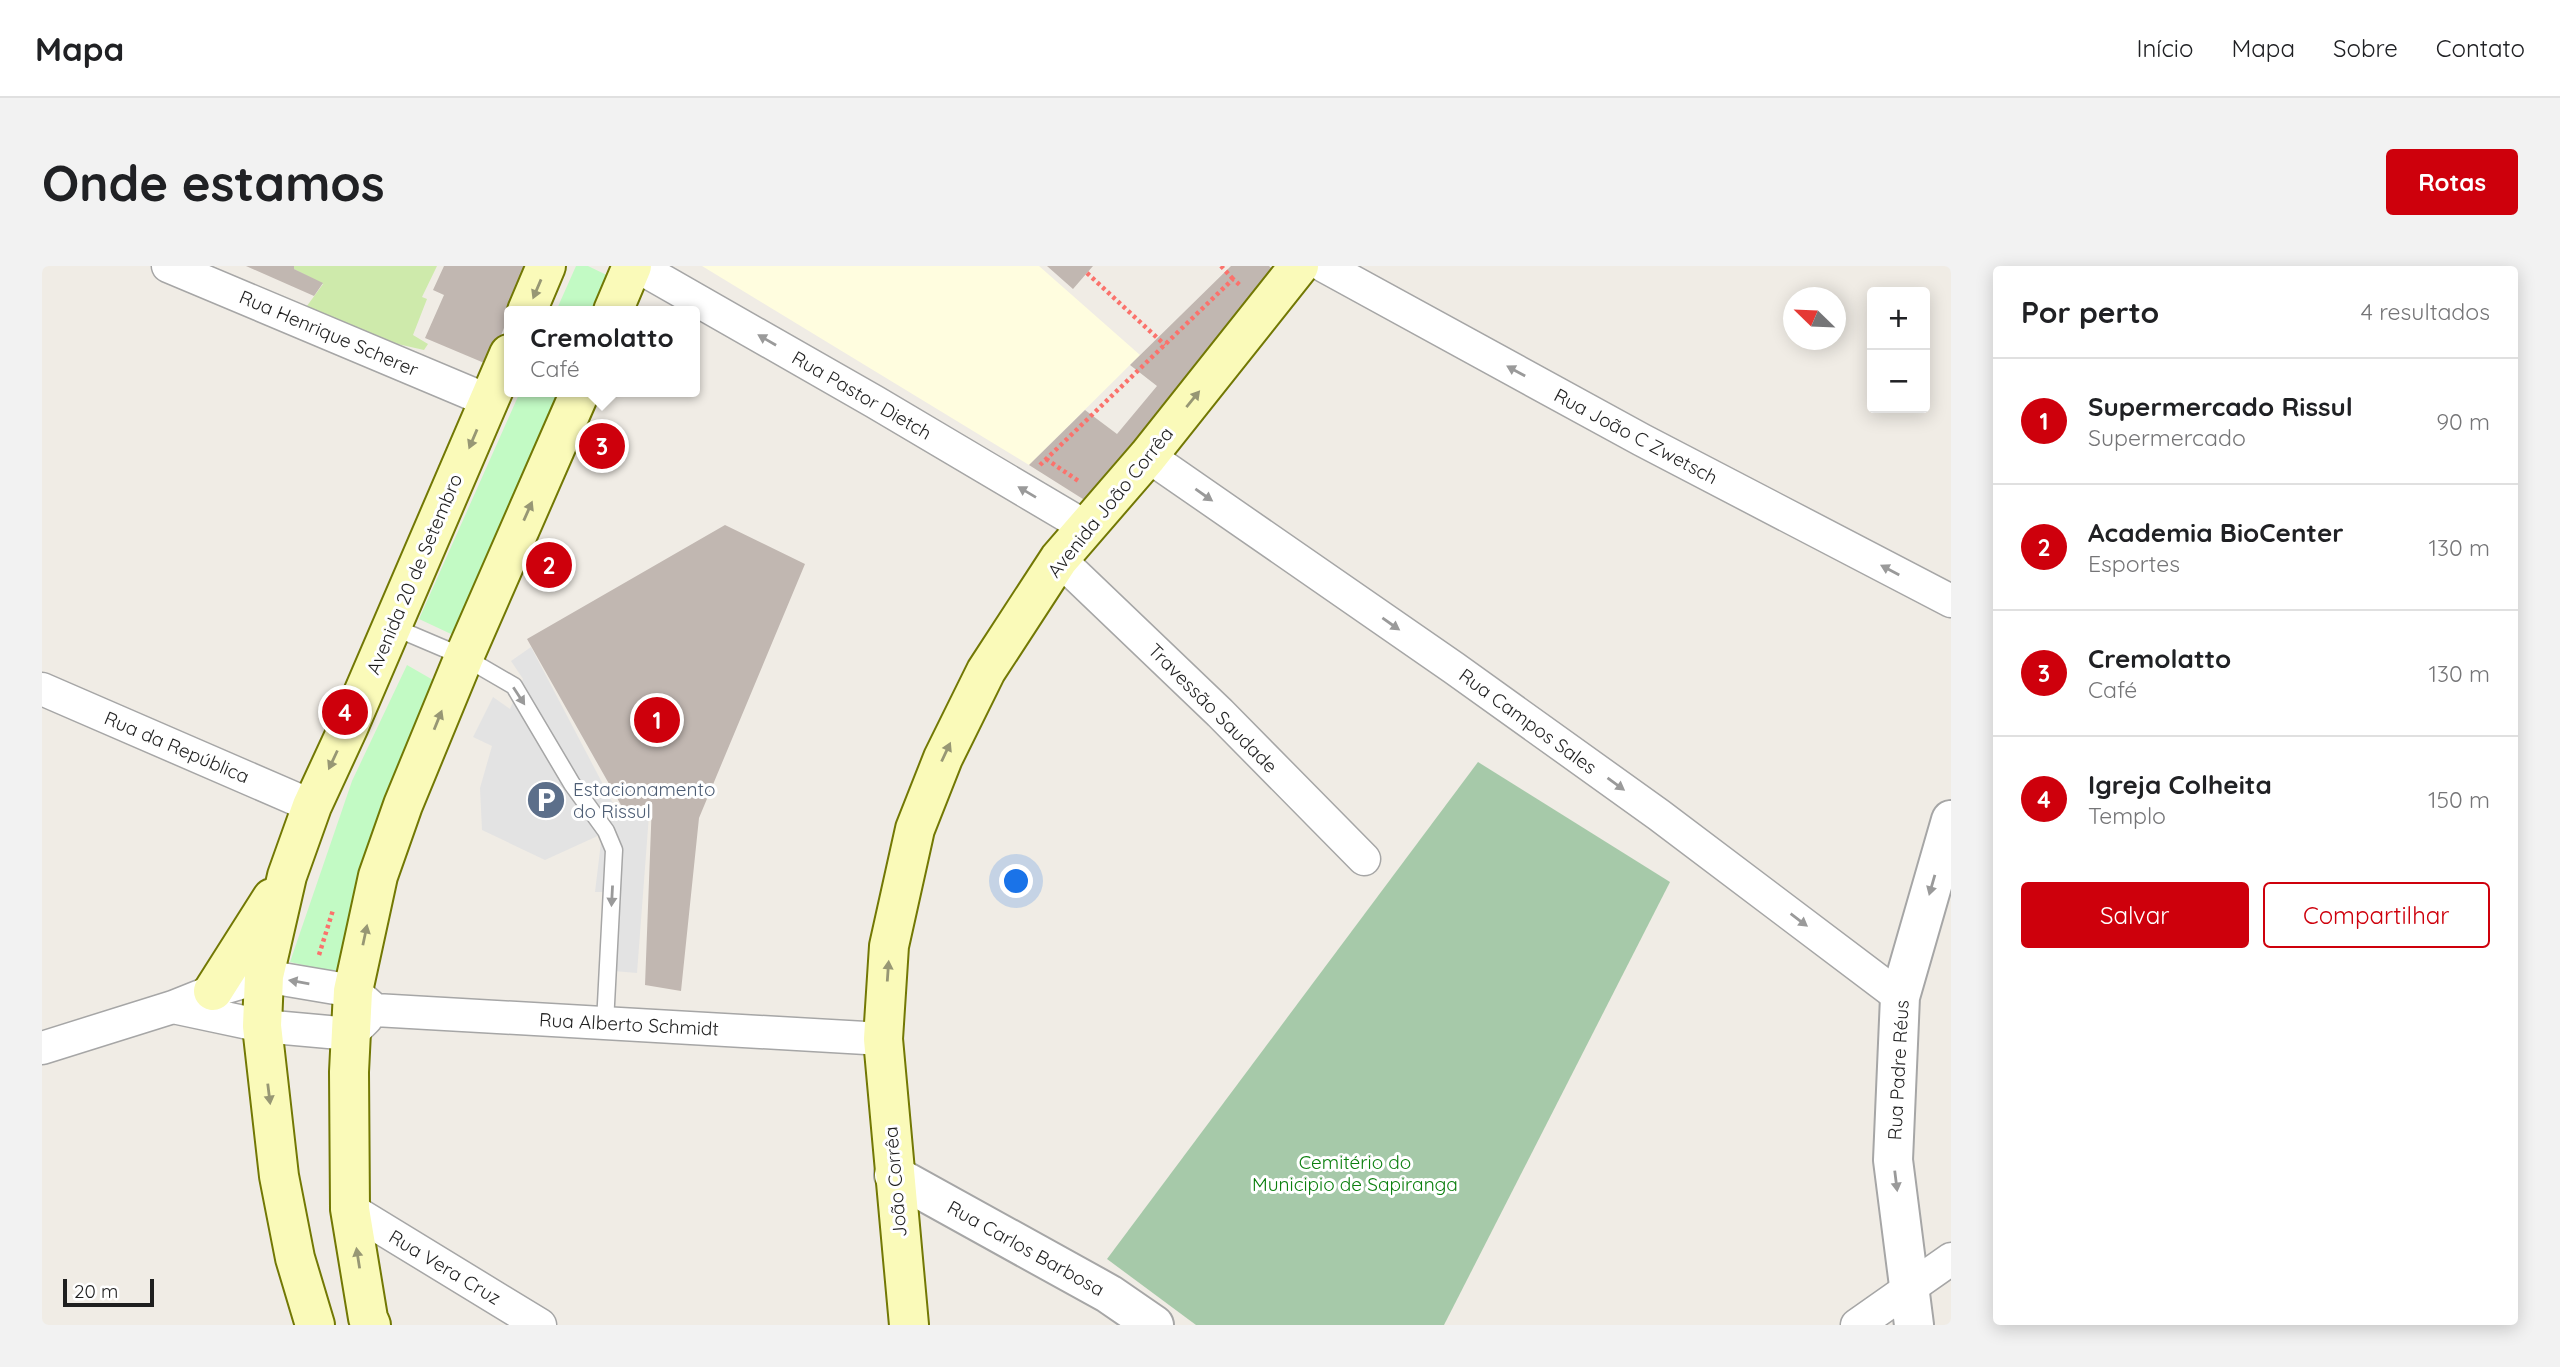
<!DOCTYPE html>
<html lang="pt">
<head>
<meta charset="utf-8">
<style>
	body { margin:0; font-family:Quicksand,sans-serif; background:#f2f2f2; color:#202124 }
	.controls { position:absolute; right:21px; top:21px; display:grid; overflow:hidden; border-radius:7px; box-shadow:0 4px 18px #0003 }
	.controls button { width:63px; height:63px; display:grid; place-items:center; padding:0; border:0; border-bottom:2px solid #e0e0e0; background:#fff; color:#202124; font:35px sans-serif }
	.compass { position:absolute; left:1741px; top:21px; width:63px; height:63px; border-radius:50%; background:#fff; box-shadow:0 4px 18px #0003; rotate:293deg }
	.scale { position:absolute; left:21px; bottom:18px; width:91px; box-sizing:border-box; padding-left:7px; border:4px solid #1f1f1f; border-top:0; font-size:19px; line-height:24px; white-space:nowrap; color:#1f1f1f; -webkit-text-stroke:5px #fff; paint-order:stroke }
	.you { position:absolute; left:975px; top:616px; width:24px; height:24px; margin:-18px; border:5px solid #fff; border-radius:50%; background:#1a73e8; box-shadow:0 0 0 10px #1a73e833 }
	.badge { display:grid; place-items:center; width:46px; height:46px; border-radius:50%; background:#ce000c; color:#fff; font-size:23px; font-weight:700 }
	.pin { position:absolute; translate:-50% -50%; border:4px solid #fff; box-shadow:0 2px 7px #0006 }
	.popup { position:absolute; left:462px; top:40px; width:196px; height:91px; box-sizing:border-box; display:grid; place-content:center; border-radius:7px; background:#fff; filter:drop-shadow(0 2px 5px #0005); font-size:23px; white-space:nowrap; color:#757577 }
	.popup b { font-size:26px; color:#202124 }
	.popup::after { content:''; position:absolute; left:50%; top:100%; margin-left:-14px; border:14px solid transparent; border-top-color:#fff }
	.list { margin:0; padding:0; list-style:none }
	h2 { display:flex; justify-content:space-between; align-items:center; height:91px; margin:0; padding:0 28px; font-size:30px }
	h2 small { font-size:23px; font-weight:400; color:#757577 }
	.list li { display:grid; grid-template-columns:46px 1fr auto; gap:21px; align-items:center; box-sizing:border-box; height:126px; padding:0 28px; border-top:2px solid #e0e0e0 }
	.list b { display:block; font-size:26px; white-space:nowrap }
	.list p { margin:0; font-size:23px; white-space:nowrap; color:#757577 }
	.list em { font-size:23px; font-style:normal; color:#757577 }
	.actions { display:flex; gap:14px; padding:21px 28px }
	.actions a { flex:1; padding:16px 0; border:2px solid #ce000c; border-radius:7px; text-align:center; font-size:24px; color:#ce000c }
	.actions .main { background:#ce000c; color:#fff }
	.map { position:relative; flex:none; width:1909px; height:1059px; overflow:hidden; border-radius:7px }
	header { display:flex; align-items:center; gap:42px; box-sizing:border-box; height:98px; padding:0 35px; background:#fff; border-bottom:2px solid #e0e0e0 }
	header strong { font-size:33px }
	nav { display:flex; gap:38px; margin-inline-start:auto; font-size:24px }
	.intro { display:flex; align-items:center; justify-content:space-between; box-sizing:border-box; height:168px; padding:0 42px }
	h1 { margin:0; font-size:49px }
	.button { padding:18px 32px; border-radius:7px; background:#ce000c; color:#fff; font-size:24px; font-weight:700 }
	main { display:flex; gap:42px; padding:0 42px }
	aside { flex:1; background:#fff; border-radius:7px; box-shadow:0 4px 18px #0003 }
	.map>svg:first-child { display:block }
	.education { fill:#fffddf }
	.grass { fill:#ceeaab }
	.cemetery { fill:#a6c9a9 }
	.park { fill:#c2fac4 }
	.parking { fill:#e3e3e3 }
	.building { fill:#c1b7b1 }
	.lines { fill:none; stroke-linecap:round; stroke-linejoin:round }
	.service-casing { stroke:#a6a6a6; stroke-width:19 }
	.minor-casing { stroke:#a6a6a6; stroke-width:35 }
	.tertiary-casing { stroke:#a6a6a6; stroke-width:42 }
	.secondary-casing { stroke:#727804; stroke-width:42 }
	.path { stroke:#fb726c; stroke-width:4.5; stroke-dasharray:3.5 3.5; stroke-linecap:butt }
	.service { stroke:#fff; stroke-width:16 }
	.minor { stroke:#fff; stroke-width:32 }
	.tertiary { stroke:#fff; stroke-width:38 }
	.secondary { stroke:#fafab9; stroke-width:38 }
	.oneway { fill:#979774 }
	.oneway2 { fill:#9a9a9a }
	.labels { text-anchor:middle; dominant-baseline:central; stroke-width:6; stroke-linejoin:round; paint-order:stroke }
	.street-label { font-size:19px; fill:#1f1f1f; stroke:#fff }
	.service-label { font-size:19px; fill:#4e5e75; stroke:#fff; text-anchor:start }
	.park-label { font-size:19px; fill:#0b7f0e; stroke:#fff }
</style>
</head>
<body>
<header>
<strong>Mapa</strong>
<nav><a>Início</a><a>Mapa</a><a>Sobre</a><a>Contato</a></nav>
</header>
<div class="intro"><h1>Onde estamos</h1><a class="button">Rotas</a></div>
<main>
<div class="map">
<svg width="1909" height="1059" viewBox="0 0 1909 1059">
	<rect width="100%" height="100%" fill="#f0ece5"/>
	<path class="education" d="M660 0H997L1098 89 987 199Z"/>
	<path class="grass" d="M252 0H395L380 31 385 33 371 69 386 78 382 84 254 55 281 18 252 3Z"/>
	<path class="cemetery" d="M1436 496 1628 616 1402 1059H1154L1065 993Z"/>
	<path class="park" d="M534 0H546L575 14 562 45H514Z
		M478 126H529L424 375 377 353Z
		M365 399 398 418 296 707 248 696 310 515Z"/>
	<path class="parking" d="M489 381 576 547 586 552 607 549 595 707 559 704 566 626H553L560 568 503 594 440 564 438 522 450 480 431 471 451 431 468 443 481 413 469 395Z"/>
	<path class="building" d="M204 0H252V3L281 17 272 30Z
		M402 0H487L447 99 383 72 402 29 391 24Z
		M1005 0H1051L1031 23Z
		M1189 0H1227L1238 9 1052 240 987 199 1043 144 1075 168 1115 120 1088 99Z
		M683 259 763 298 657 552 639 725 603 719 610 536 583 546 485 373Z"/>
	<g class="lines">
		<g class="service-casing">
			<path id="service" d="M349 360 422 391 472 420 530 518 564 565 572 584 563 757"/>
		</g>
		<g class="minor-casing">
			<path id="minor" d="M126 0 447 135
				M595 0 833 136 1044 261
				M1282 0 1600 174 1909 335
				M1106 190 1412 402 1617 549 1858 731
				M1017 293 1178 447 1322 593
				M0 423 270 540
				M131 741 220 760 309 768 324 753
				M0 782 131 741 171 725 222 710 311 725 333 744 841 773
				M308 943 498 1059
				M1815 1059 1909 993"/>
		</g>
		<g class="tertiary-casing">
			<path id="tertiary" d="M852 909 1067 1028 1112 1059
				M1872 1059 1851 894 1858 731 1909 554"/>
		</g>
		<g class="secondary-casing">
			<path id="secondary" d="M485 45 504 0
				M571 45 590 0
				M171 725 230 632
				M273 1059 253 992 237 910 220 760 222 710 245 610 270 540 307 460 467 88
				M329 1059 326 1052 308 943 307 806 311 725 336 610 361 539 422 391 538 126
				M867 1059 841 773 847 680 873 563 901 492 944 405 1017 293 1106 190 1257 0"/>
		</g>
		<path class="path" d="M1179 0 1191 13
			M1045 7 1123 79
			M1004 193 1038 216
			M998 199 1191 13 1199 20
			M277 689 291 644"/>
		<use href="#service" class="service"/>
		<use href="#minor" class="minor"/>
		<use href="#tertiary" class="tertiary"/>
		<use href="#secondary" class="secondary"/>
	</g>
	<defs><path id="oneway-solid" d="M-6-.8H1V-3.2L6.5 0L1 3.2V.8H-6Z" transform="scale(1.75)"/></defs>
	<g class="oneway">
		<use href="#oneway-solid" transform="translate(495 23) rotate(113)"/>
		<use href="#oneway-solid" transform="translate(1151 133) rotate(-51)"/>
		<use href="#oneway-solid" transform="translate(431 173) rotate(113)"/>
		<use href="#oneway-solid" transform="translate(486 245) rotate(-66)"/>
		<use href="#oneway-solid" transform="translate(396 454) rotate(-68)"/>
		<use href="#oneway-solid" transform="translate(904 486) rotate(-65)"/>
		<use href="#oneway-solid" transform="translate(291 494) rotate(115)"/>
		<use href="#oneway-solid" transform="translate(323 669) rotate(-78)"/>
		<use href="#oneway-solid" transform="translate(846 705) rotate(-86)"/>
		<use href="#oneway-solid" transform="translate(227 828) rotate(83)"/>
		<use href="#oneway-solid" transform="translate(316 992) rotate(-99)"/>
	</g>
	<g class="oneway2">
		<use href="#oneway-solid" transform="translate(725 74) rotate(-150)"/>
		<use href="#oneway-solid" transform="translate(1474 105) rotate(-151)"/>
		<use href="#oneway-solid" transform="translate(985 226) rotate(-149)"/>
		<use href="#oneway-solid" transform="translate(1162 229) rotate(35)"/>
		<use href="#oneway-solid" transform="translate(1848 304) rotate(-152)"/>
		<use href="#oneway-solid" transform="translate(1349 358) rotate(35)"/>
		<use href="#oneway-solid" transform="translate(477 430) rotate(57)"/>
		<use href="#oneway-solid" transform="translate(1574 518) rotate(36)"/>
		<use href="#oneway-solid" transform="translate(1890 619) rotate(106)"/>
		<use href="#oneway-solid" transform="translate(570 630) rotate(93)"/>
		<use href="#oneway-solid" transform="translate(1757 654) rotate(37)"/>
		<use href="#oneway-solid" transform="translate(257 716) rotate(-170)"/>
		<use href="#oneway-solid" transform="translate(1854 915) rotate(83)"/>
	</g>
	<defs>
		<g id="parking-disc" transform="scale(2.0125)"><circle r="9.5" fill="#5c6f8a" stroke="#fff"/><path d="M-3.5-5.5H1a3.5 3.5 0 0 1 0 7H-1V5.5H-3.5ZM-1-3.4V-.6H.8a1.4 1.4 0 0 0 0-2.8Z" fill="#fff"/></g>
	</defs>
	<g fill-rule="evenodd">
		<use href="#parking-disc" x="504" y="534"/>
	</g>
	<g class="labels">
		<g class="street-label">
			<text transform="translate(287 67) rotate(23)">Rua Henrique Scherer</text>
			<text transform="translate(820 129) rotate(30)">Rua Pastor Dietch</text>
			<text transform="translate(1594 170) rotate(28)">Rua João C Zwetsch</text>
			<text transform="translate(1068 236) rotate(-51)">Avenida João Corrêa</text>
			<text transform="translate(372 308) rotate(-67)">Avenida 20 de Setembro</text>
			<text transform="translate(1171 442) rotate(45)">Travessão Saudade</text>
			<text transform="translate(1486 455) rotate(36)">Rua Campos Sales</text>
			<text transform="translate(135 481) rotate(23)">Rua da República</text>
			<text transform="translate(587 758) rotate(3)">Rua Alberto Schmidt</text>
			<text transform="translate(1856 804) rotate(-87)">Rua Padre Réus</text>
			<text transform="translate(853 916) rotate(-95)">João Corrêa</text>
			<text transform="translate(984 982) rotate(29)">Rua Carlos Barbosa</text>
			<text transform="translate(403 1001) rotate(31)">Rua Vera Cruz</text>
		</g>
		<g class="service-label">
			<text x="531" y="523">Estacionamento<tspan x="531" dy="22">do Rissul</tspan></text>
		</g>
		<g class="park-label">
			<text x="1313" y="896">Cemitério do<tspan x="1313" dy="22">Municipio de Sapiranga</tspan></text>
		</g>
	</g>
</svg>
<div class="controls">
<button>+</button>
<button>−</button>
</div>
<svg class="compass" viewBox="-18 -18 36 36"><path d="M0-13l5 13h-10z" fill="#e53935"/><path d="M0 13l5-13h-10z" fill="#757577"/></svg>
<div class="scale">20 m</div>
<div class="you"></div>
<div class="pin badge" style="left:615px;top:454px">1</div>
<div class="pin badge" style="left:507px;top:299px">2</div>
<div class="pin badge" style="left:560px;top:180px">3</div>
<div class="popup"><b>Cremolatto</b>Café</div>
<div class="pin badge" style="left:303px;top:446px">4</div>
</div>
<aside>
<h2>Por perto<small>4 resultados</small></h2>
<ul class="list">
<li><span class="badge">1</span><div><b>Supermercado Rissul</b><p>Supermercado</p></div><em>90 m</em></li>
<li><span class="badge">2</span><div><b>Academia BioCenter</b><p>Esportes</p></div><em>130 m</em></li>
<li><span class="badge">3</span><div><b>Cremolatto</b><p>Café</p></div><em>130 m</em></li>
<li><span class="badge">4</span><div><b>Igreja Colheita</b><p>Templo</p></div><em>150 m</em></li>
</ul>
<div class="actions"><a class="main">Salvar</a><a>Compartilhar</a></div>
</aside>
</main>
</body>
</html>
